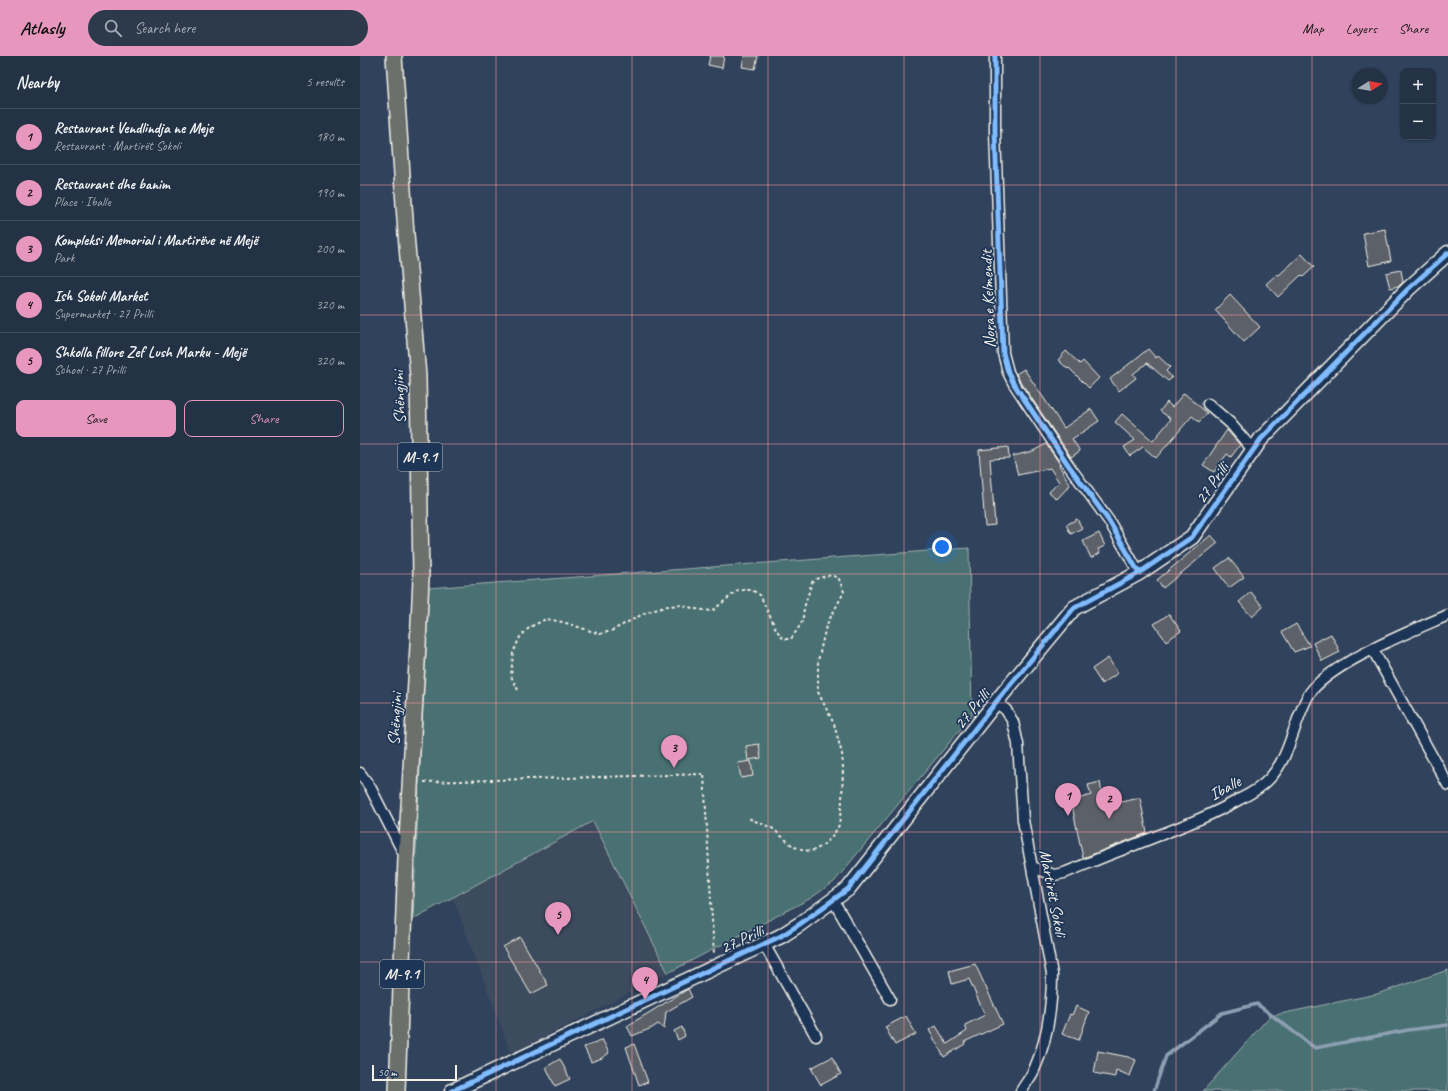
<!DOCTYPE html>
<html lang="en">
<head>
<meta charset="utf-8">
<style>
	body { margin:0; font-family:Caveat,sans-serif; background:#2c3a4c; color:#f1f3f6 }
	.controls { position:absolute; right:12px; top:12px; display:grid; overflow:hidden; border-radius:8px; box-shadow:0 1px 3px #0004 }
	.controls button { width:36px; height:36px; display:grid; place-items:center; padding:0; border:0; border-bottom:1px solid #414d5e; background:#243245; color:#f1f3f6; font:20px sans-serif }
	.compass { position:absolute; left:992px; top:12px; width:36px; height:36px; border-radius:50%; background:#243245; box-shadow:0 1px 3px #0004; rotate:79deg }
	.scale { position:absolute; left:12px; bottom:10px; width:85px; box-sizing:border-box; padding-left:4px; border:2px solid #f4f1e8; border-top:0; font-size:11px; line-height:14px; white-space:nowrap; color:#f4f1e8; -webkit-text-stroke:3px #1d3557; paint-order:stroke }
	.you { position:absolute; left:582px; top:491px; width:14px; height:14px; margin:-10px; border:3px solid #fff; border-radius:50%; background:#1a73e8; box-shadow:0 0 0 6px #1a73e833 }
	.badge { display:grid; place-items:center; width:26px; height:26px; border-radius:50%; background:#e797bd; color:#111; font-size:13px; font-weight:700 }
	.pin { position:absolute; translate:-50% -33px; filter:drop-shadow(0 1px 2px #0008) }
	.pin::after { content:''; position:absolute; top:21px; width:14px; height:12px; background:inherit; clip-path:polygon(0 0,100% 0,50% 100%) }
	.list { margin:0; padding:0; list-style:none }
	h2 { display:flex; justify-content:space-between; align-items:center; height:52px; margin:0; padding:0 16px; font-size:17px }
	h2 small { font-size:13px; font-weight:400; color:#a3aab3 }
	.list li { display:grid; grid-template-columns:26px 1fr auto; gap:12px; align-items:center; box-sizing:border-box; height:56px; padding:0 16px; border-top:1px solid #414d5e }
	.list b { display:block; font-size:15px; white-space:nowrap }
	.list p { margin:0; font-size:13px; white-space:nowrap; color:#a3aab3 }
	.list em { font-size:13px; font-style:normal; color:#a3aab3 }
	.actions { display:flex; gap:8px; padding:12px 16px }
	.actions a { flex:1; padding:9px 0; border:1px solid #e797bd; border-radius:8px; text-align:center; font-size:14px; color:#e797bd }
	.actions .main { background:#e797bd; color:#111 }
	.icon { flex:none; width:22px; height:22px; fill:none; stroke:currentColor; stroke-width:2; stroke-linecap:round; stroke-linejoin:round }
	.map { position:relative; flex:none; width:1088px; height:1035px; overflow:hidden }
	header { display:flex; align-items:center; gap:24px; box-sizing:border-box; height:56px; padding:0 20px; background:#e797bd; color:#111 }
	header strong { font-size:19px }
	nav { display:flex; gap:22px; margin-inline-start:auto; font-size:14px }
	.search { width:280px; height:36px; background:#2c3a4c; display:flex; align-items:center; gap:10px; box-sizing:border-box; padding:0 14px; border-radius:22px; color:#a3aab3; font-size:15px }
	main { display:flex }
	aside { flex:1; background:#243245 }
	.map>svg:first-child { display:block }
	.built { fill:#3d4b5f }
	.green { fill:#4a7072; stroke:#9fb0ad }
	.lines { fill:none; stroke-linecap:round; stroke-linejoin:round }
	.stream { stroke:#8da0b3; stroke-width:3.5 }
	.building { fill:#5b6167; stroke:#f4f1e8 }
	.street-casing { stroke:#f4f1e8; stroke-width:13 }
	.secondary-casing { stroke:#f4f1e8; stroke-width:17 }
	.primary-casing { stroke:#f4f1e8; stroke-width:18 }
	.path { stroke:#f4f1e8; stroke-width:2; stroke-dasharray:3 3; stroke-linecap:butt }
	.street { stroke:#1d3557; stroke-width:10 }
	.secondary { stroke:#1d3557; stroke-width:14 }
	.primary { stroke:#6c706d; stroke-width:15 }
	.cycleway-casing { stroke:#1d3557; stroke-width:8 }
	.cycleway { stroke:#80bcff; stroke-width:5 }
	.grid { fill:none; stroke:#ff9aa2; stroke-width:1; stroke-opacity:0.55 }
	.labels { text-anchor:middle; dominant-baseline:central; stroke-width:3.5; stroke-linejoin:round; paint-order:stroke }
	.shield { fill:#1d3557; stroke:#b4b9bc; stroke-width:1 }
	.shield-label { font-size:16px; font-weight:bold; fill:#f4f1e8 }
	.street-label { font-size:17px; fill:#f4f1e8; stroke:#1d3557 }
</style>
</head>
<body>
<header>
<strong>Atlasly</strong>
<div class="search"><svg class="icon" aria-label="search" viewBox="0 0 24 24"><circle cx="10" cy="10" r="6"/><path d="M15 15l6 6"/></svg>Search here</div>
<nav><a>Map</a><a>Layers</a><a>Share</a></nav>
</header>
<main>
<aside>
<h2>Nearby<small>5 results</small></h2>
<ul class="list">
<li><span class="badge">1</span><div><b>Restaurant Vendlindja ne Meje</b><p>Restaurant · Martirët Sokoli</p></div><em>180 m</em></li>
<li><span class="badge">2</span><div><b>Restaurant dhe banim</b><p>Place · Iballe</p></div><em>190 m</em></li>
<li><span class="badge">3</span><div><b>Kompleksi Memorial i Martirëve në Mejë</b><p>Park</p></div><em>200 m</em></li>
<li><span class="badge">4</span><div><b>Ish Sokoli Market</b><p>Supermarket · 27 Prilli</p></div><em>320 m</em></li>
<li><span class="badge">5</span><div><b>Shkolla fillore Zef Lush Marku - Mejë</b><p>School · 27 Prilli</p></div><em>320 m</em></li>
</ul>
<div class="actions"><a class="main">Save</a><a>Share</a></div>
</aside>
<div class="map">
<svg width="1088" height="1035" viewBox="0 0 1088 1035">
	<rect width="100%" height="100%" fill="#30425c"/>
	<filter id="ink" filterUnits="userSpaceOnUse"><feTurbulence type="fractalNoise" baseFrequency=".025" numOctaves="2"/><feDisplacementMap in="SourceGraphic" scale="8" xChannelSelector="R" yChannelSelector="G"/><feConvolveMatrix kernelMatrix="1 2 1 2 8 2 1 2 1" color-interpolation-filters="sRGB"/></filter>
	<g filter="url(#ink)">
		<path class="built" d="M233 765 308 917 151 998 93 842Z"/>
		<path class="green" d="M609 492 612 659 474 826 451 842 308 917 233 765 53 863 68 532Z
			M1088 914V1035H843L910 960 1017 938Z"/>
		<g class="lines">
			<path class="stream" d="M794 1035 806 1000 862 957 897 948 955 992 1048 974 1088 969"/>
		</g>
		<path class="building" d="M350 0H364L362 12 348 9Z
			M384 0H398L395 13 382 11Z
			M1025 173 1031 205 1009 210 1003 177Z
			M942 198 954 211 943 221 941 219 918 241 906 228 917 218 919 219Z
			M1041 214 1043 226 1039 230 1030 232 1026 217Z
			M870 239 900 271 884 286 855 254Z
			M788 293 796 302 798 300 810 311 806 315 812 322 808 325 787 307 773 318 776 322 759 335 750 323Z
			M706 295 720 308 723 305 739 322 729 332 709 312 708 313 698 304Z
			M664 313 704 372 731 353 739 365 712 383 720 395 711 401 660 325 656 318Z
			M824 337 847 357 839 366 832 360 796 402 783 391 770 400 764 391 775 384 755 366 762 358 793 385 811 363 800 355 807 346 812 351Z
			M867 374 880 389 871 401 867 398 854 416 843 409Z
			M686 388 700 408 699 409 710 429 697 443 689 436 699 426 690 412 658 419 653 400 673 395Z
			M648 391 649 402 630 403 635 469 625 470 619 394Z
			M717 463 722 472 711 478 706 469Z
			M739 477 745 490 738 493 740 497 731 502 723 485Z
			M851 479 858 487 803 532 797 524Z
			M869 502 884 521 869 532 855 512Z
			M891 536 903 551 892 561 879 546Z
			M809 558 821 575 806 585 794 568Z
			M936 568 950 590 934 596 922 576Z
			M971 578 980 596 962 605 953 587Z
			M748 602 758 617 742 628 732 613Z
			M399 688 401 702 388 704 386 690Z
			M391 705 393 720 381 722 378 707Z
			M740 726 742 738 750 736 752 748 780 742 787 777 723 802 711 745 731 739 728 729Z
			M160 881 188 929 171 938 143 891Z
			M615 908 643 968 604 986 605 988 584 1001 569 974 576 970 587 988 607 975 605 969 625 959 609 923 592 928 589 915Z
			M328 933 332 941 306 956 304 973 298 968 292 972 272 980 267 970Z
			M716 950 729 956 719 984 702 978 710 958 712 959Z
			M546 960 556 978 535 989 525 971Z
			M322 971 325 980 318 984 314 975Z
			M242 983 249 997 242 1002 231 1006 224 991 236 987Z
			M274 988 288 1026 279 1029 266 991Z
			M738 995 768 1001 776 1004 770 1020 756 1014 755 1021 734 1017Z
			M472 1001 481 1018 461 1029 451 1012Z
			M200 1003 210 1023 195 1030 186 1011Z"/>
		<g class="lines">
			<g class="street-casing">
				<path id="street" d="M635 0V76L643 297 648 316 654 328 709 410 749 465 779 517
					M848 348 870 367 893 394
					M1013 594 1088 729
					M636 646 646 654 653 666 658 688 663 764 692 918C692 951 688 983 674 1014 671 1021 665 1028 661 1035
					M0 717 10 731 45 800
					M672 811 694 819 704 817C727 808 749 798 772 790 809 775 845 763 880 743 890 738 902 731 910 722 931 699 933 667 948 640 965 609 1054 574 1088 559
					M473 844 530 943
					M404 888 456 980"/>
			</g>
			<g class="secondary-casing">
				<path id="secondary" d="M92 1035 421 880 440 868 488 833 636 646 714 552 779 517 832 481 901 383 1048 233 1088 197"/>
			</g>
			<g class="primary-casing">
				<path id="primary" d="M34 0 46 178 58 320 61 522 58 589 46 802 37 1035"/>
			</g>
			<path class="path" d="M158 634 151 620 153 597 160 581 170 571 186 563 203 566 240 578 251 575 285 557 308 550 322 549 336 553 352 555 378 534H392L400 539 416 573 423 583H431L441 568 443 561 444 552 452 526 458 522 472 519 479 523 484 536 466 570 458 605V636L474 668 482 698 483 711 482 745 479 769 473 780 462 790 455 794 449 795 434 791 412 772 388 762
				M64 726 344 718 354 899"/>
			<use href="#street" class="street"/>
			<use href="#secondary" class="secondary"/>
			<use href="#primary" class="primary"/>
			<g class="cycleway-casing">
				<path id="cycleway" d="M635 0V76L643 297 648 316 654 328 709 410 749 465 779 517
					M92 1035 421 880 440 868 488 833 636 646 714 552 779 517 832 481 901 383 1048 233 1088 197"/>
			</g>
			<use href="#cycleway" class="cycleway"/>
		</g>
	</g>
	<path class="grid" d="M136 0V1035M272 0V1035M408 0V1035M544 0V1035M680 0V1035M816 0V1035M952 0V1035M0 129H1088M0 259H1088M0 388H1088M0 518H1088M0 647H1088M0 776H1088M0 906H1088"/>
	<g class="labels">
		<g class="shield">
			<rect x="38" y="387" width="44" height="28" rx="3"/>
			<rect x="20" y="904" width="44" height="28" rx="3"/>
		</g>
		<g class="shield-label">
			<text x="60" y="401">M-9.1</text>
			<text x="42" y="918">M-9.1</text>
		</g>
		<g class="street-label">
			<text transform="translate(628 243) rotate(-92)">Nora e Kelmendit</text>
			<text transform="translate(39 341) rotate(-92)">Shëngjini</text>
			<text transform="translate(852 427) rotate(-55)">27 Prilli</text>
			<text transform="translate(612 653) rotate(-51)">27 Prilli</text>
			<text transform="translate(35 663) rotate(-87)">Shëngjini</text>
			<text transform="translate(865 732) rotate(-29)">Iballe</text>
			<text transform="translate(693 837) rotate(79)">Martirët Sokoli</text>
			<text transform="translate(382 883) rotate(-25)">27 Prilli</text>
		</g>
	</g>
</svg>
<div class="controls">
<button>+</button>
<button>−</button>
</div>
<svg class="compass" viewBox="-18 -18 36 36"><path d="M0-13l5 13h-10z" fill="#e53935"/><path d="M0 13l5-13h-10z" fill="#a3aab3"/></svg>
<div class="scale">50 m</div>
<div class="you"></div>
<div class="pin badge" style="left:708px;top:760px">1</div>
<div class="pin badge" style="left:749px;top:763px">2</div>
<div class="pin badge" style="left:314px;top:712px">3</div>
<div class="pin badge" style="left:285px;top:944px">4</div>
<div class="pin badge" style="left:198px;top:879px">5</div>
</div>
</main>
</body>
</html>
